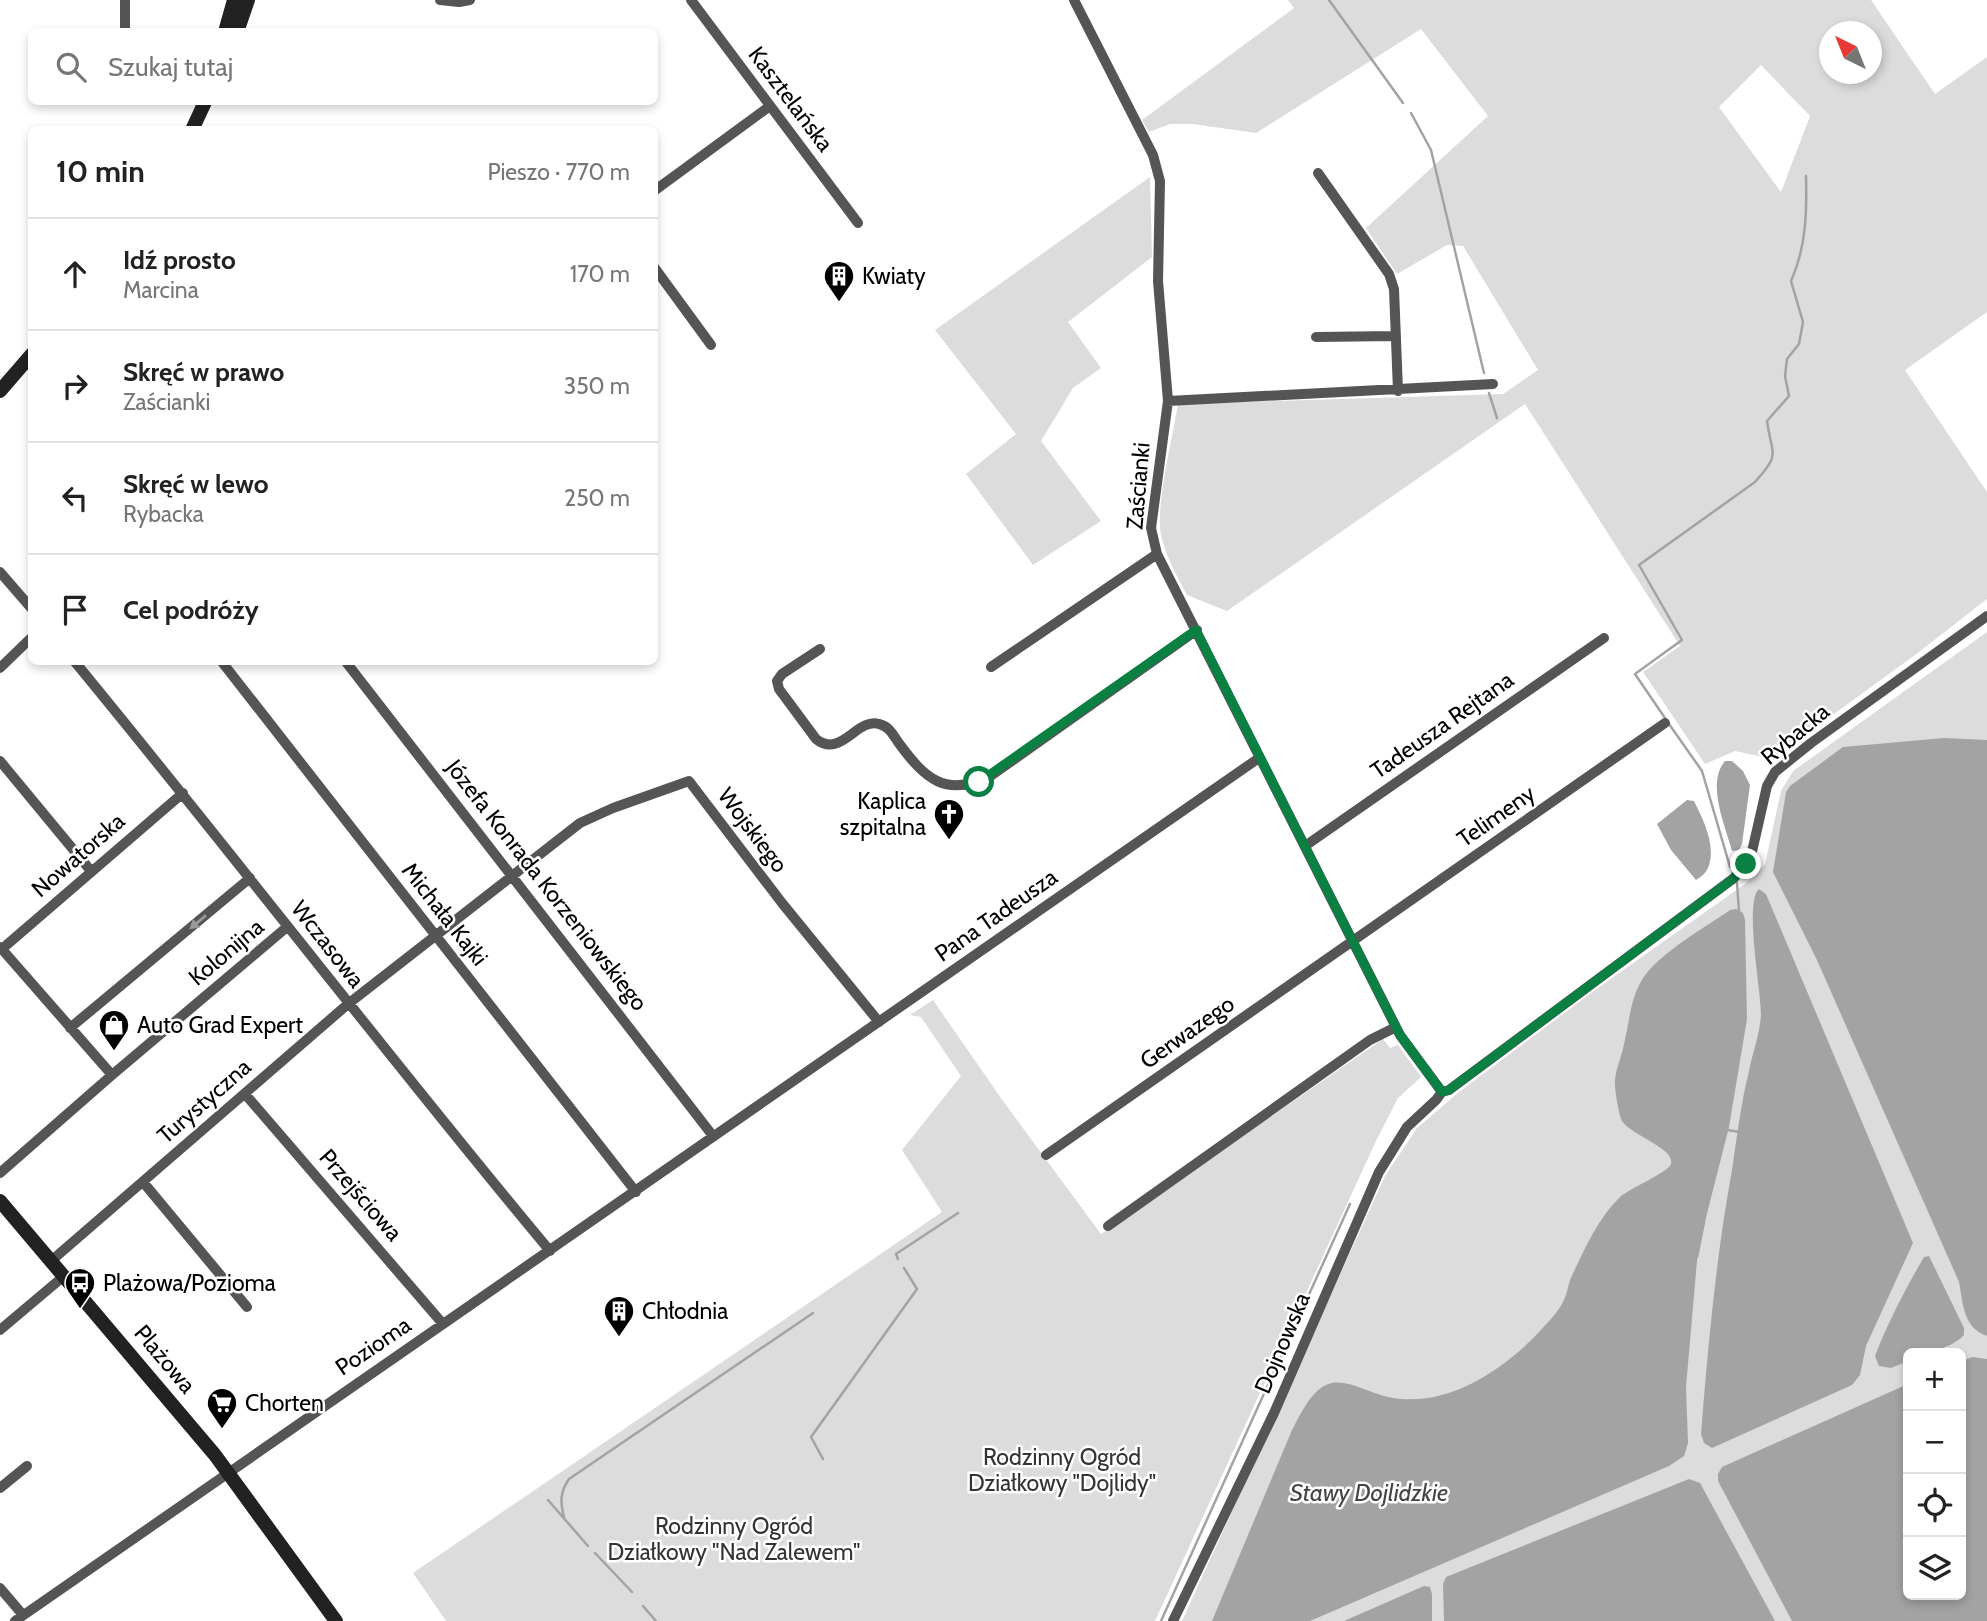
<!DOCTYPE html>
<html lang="pl">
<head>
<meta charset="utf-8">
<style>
	body { margin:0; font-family:Cabin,sans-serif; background:#f2f2f2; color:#222 }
	.controls { position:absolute; right:21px; bottom:21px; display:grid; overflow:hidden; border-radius:10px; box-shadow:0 4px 10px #0003 }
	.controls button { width:63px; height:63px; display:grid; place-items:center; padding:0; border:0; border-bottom:2px solid #e0e0e0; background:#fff; color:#222; font:35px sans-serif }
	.compass { position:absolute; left:1819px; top:21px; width:63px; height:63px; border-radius:50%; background:#fff; box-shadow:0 4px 10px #0003; rotate:317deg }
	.stop { position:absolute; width:21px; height:21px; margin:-16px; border:5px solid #0b8043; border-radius:50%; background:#fff }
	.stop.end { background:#0b8043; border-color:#fff; box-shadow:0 2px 7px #0008 }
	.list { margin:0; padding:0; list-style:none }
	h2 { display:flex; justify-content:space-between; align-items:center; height:91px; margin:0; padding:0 28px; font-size:30px }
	h2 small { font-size:23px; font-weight:400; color:#767676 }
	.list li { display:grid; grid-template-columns:46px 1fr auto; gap:21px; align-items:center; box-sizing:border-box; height:112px; padding:0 28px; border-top:2px solid #e0e0e0 }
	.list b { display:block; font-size:26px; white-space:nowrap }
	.list p { margin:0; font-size:23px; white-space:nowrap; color:#767676 }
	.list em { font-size:23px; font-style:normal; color:#767676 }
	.icon { flex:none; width:38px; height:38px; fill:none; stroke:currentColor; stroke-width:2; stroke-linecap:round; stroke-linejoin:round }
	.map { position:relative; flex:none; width:1987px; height:1621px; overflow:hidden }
	.search { position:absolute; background:#fff; box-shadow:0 4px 10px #0003; left:28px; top:28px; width:630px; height:77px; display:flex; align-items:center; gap:18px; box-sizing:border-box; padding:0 24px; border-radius:10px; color:#767676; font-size:26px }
	.panel { position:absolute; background:#fff; box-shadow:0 4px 10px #0003; left:28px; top:126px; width:630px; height:539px; border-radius:10px }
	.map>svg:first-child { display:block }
	.green { fill:#dcdcdc; fill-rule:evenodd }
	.water { fill:#a3a3a3 }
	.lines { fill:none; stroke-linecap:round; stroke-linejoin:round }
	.stream { stroke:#a3a3a3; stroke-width:2.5 }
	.street { stroke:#555; stroke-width:10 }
	.secondary { stroke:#222; stroke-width:14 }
	.oneway { fill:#999 }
	.route { stroke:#0b8043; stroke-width:9 }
	.labels { text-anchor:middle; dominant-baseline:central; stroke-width:5; stroke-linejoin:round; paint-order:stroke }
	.street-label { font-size:23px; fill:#000; stroke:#fff }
	.poi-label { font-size:23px; fill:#000; stroke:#fff; text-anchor:start }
	.park-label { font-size:23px; fill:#333; stroke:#fff }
	.water-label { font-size:24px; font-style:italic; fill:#444; stroke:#fff }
</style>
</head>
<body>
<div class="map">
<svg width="1987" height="1621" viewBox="0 0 1987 1621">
	<rect width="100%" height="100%" fill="#fff"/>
	<path class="green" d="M1288 0H1871L1935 94 1987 57V312L1905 370 1987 492V599L1915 655 1772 759 1735 751 1705 764 1643 672 1680 646 1525 404 1227 611 1187 595C1177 576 1166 557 1161 535 1155 508 1173 435 1178 404L1503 394 1538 370 1463 246 1447 245 1397 274 1366 228 1488 116 1421 29 1256 133 1193 124H1170L1149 132 1142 120 1294 8ZM1829 32H1871V74H1829ZM1761 65 1810 116 1781 192 1719 107Z
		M1150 177 1152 257 1068 322 1101 368 1073 388 1041 441 1101 521 1033 565 966 474 1016 434 935 330Z
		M1987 632V1621H1182L1385 1176 1417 1128 1459 1092 1595 990 1745 884 1765 864 1781 791 1793 771ZM1908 1353H1961V1595H1908Z
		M933 1000 1003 1101 1101 1234 1383 1039 1390 1048 1398 1045 1421 1077 1398 1098 1376 1141 1155 1621H446L413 1573 942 1212 902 1150 961 1076 921 1017 910 1015Z"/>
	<path class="water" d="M1944 738 1987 740V1336C1963 1328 1963 1303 1959 1282L1817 960 1773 872 1786 792 1790 786 1843 747Z
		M1725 761H1732L1743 771 1750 785 1742 844 1739 850 1732 851C1725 825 1706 783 1725 761Z
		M1687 800 1694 801C1703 819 1717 847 1708 868 1706 873 1701 877 1696 880L1671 850 1657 824Z
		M1759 889 1766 894 1913 1243 1866 1346 1860 1375 1852 1385 1712 1448 1704 1443 1701 1434C1708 1345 1716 1258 1732 1170 1737 1137 1741 1103 1749 1071 1753 1051 1760 1034 1761 1014 1761 991 1744 901 1759 889Z
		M1736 909 1743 913 1745 920 1747 1019 1729 1127 1698 1249 1686 1387 1688 1443 1684 1456 1669 1466 1310 1621H1212L1292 1430C1301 1414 1312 1387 1332 1383 1349 1380 1372 1394 1388 1397 1444 1409 1501 1372 1538 1333 1547 1323 1558 1313 1564 1300 1567 1294 1568 1286 1570 1280 1583 1252 1597 1220 1619 1198 1629 1188 1668 1173 1671 1164 1675 1148 1632 1136 1622 1121 1619 1116 1614 1087 1615 1080 1616 1068 1622 1056 1624 1044 1630 1020 1630 995 1646 974 1665 950 1704 928 1730 910Z
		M1929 1256 1964 1328V1335C1951 1349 1927 1353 1908 1353V1361L1891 1368 1879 1366 1875 1356C1888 1322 1906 1288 1924 1257Z
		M1973 1357 1987 1359V1621H1792L1718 1481V1474L1722 1467 1908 1384V1595H1961V1361Z
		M1689 1479 1700 1483 1775 1621H1444L1443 1584 1446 1577Z
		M1424 1586 1430 1587 1432 1594V1621H1344Z"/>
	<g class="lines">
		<path class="stream" d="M1329 0 1403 103
			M1411 113 1431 150 1484 373
			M1489 393 1497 418
			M1665 718 1635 674 1682 640 1639 565 1755 482C1781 453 1772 457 1767 421L1789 396 1785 376 1787 359 1799 344 1803 322 1791 281C1806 248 1807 212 1806 176
			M1669 724 1702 771 1730 867
			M1737 883 1739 911
			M1727 1130 1740 1132
			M1697 1257 1704 1222
			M898 1259 896 1254 958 1213
			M823 1459 811 1437 917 1289 904 1268
			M548 1500 588 1546
			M564 1517C560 1502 560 1492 569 1479L813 1313
			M595 1553 632 1592
			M643 1606 656 1621
			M1161 1621 1350 1204"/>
		<path class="street" d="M440 0 459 2 470 0
			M691 0 858 223
			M1074 0 1153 155 1160 181 1158 281 1168 401 1151 528 1157 554 1400 1035 1442 1092
			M125 32V0
			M1318 173 1389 274 1394 289 1398 391
			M654 191 770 106
			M654 267 711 345
			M1316 337 1396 336
			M1168 401 1493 384
			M0 572 32 609
			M820 649 782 674 777 681 779 689 816 739C841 759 857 717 879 724 889 726 893 735 898 742 925 779 946 799 992 775L1197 630
			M75 662C235 856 388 1057 550 1251
			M222 662 636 1192
			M346 662 713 1136
			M991 667 1157 554
			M0 668 32 637
			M0 761 91 871
			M1305 846 1604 638
			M0 947 112 1075
			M2 949 183 793
			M70 1028 250 878
			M1442 1092 1449 1090 1734 878 1751 856 1767 786 1775 772 1811 743 1987 616
			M245 1094 443 1324
			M1046 1155 1665 723
			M0 1173 112 1075 287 927
			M143 1182 247 1307
			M1108 1226 1370 1040 1396 1027
			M51 1261 348 1004 580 823 613 808 689 781 782 903 879 1022
			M0 1330 64 1276
			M0 1488 27 1466
			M0 1588 23 1615
			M15 1621 1259 758
			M1173 1621 1274 1413 1379 1172 1407 1127 1436 1100 1442 1092"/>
		<path class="secondary" d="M225 32 234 0
			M237 32 248 0
			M192 130 205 102
			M0 391 32 354
			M0 1201 215 1455 336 1621"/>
	</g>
	<defs><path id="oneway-solid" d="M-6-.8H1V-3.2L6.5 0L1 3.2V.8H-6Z" transform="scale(1.75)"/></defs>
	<use class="oneway" href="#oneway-solid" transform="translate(198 922) rotate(140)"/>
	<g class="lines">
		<path class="route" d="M979 782 1196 630 1400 1035 1442 1092 1449 1090 1734 878 1746 864"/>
	</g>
	<defs>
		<g id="building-pin" transform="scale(1.575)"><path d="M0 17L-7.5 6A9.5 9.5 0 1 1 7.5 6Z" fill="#000" stroke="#fff"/><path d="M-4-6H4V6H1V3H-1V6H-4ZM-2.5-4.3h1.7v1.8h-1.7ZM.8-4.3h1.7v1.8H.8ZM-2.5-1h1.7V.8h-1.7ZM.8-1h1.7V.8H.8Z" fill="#fff"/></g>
		<g id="church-pin" transform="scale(1.575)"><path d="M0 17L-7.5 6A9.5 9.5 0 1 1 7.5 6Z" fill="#000" stroke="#fff"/><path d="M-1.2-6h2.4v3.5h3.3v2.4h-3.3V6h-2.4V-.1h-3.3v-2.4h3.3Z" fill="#fff"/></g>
		<g id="shop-pin" transform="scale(1.575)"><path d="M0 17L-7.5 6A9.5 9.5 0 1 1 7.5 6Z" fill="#000" stroke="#fff"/><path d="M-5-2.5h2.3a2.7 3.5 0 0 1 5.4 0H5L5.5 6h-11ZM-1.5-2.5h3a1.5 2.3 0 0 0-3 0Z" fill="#fff"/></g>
		<g id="bus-pin" transform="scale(1.575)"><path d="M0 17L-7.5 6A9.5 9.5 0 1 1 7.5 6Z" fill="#000" stroke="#fff"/><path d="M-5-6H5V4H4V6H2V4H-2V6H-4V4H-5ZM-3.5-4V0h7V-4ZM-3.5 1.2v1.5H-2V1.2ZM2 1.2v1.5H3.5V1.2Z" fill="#fff"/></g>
		<g id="supermarket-pin" transform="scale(1.575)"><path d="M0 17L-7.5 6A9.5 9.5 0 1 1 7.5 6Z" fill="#000" stroke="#fff"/><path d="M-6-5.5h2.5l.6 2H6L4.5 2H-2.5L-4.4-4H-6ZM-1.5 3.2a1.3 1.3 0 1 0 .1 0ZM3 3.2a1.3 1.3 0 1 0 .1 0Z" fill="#fff"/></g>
	</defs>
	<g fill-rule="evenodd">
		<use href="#building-pin" x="839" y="276"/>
		<use href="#church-pin" x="949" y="814"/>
		<use href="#shop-pin" x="114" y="1025"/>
		<use href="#bus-pin" x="80" y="1283"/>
		<use href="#building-pin" x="619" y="1311"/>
		<use href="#supermarket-pin" x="222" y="1403"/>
	</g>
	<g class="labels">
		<g class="street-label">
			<text transform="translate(791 99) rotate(53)">Kasztelańska</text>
			<text transform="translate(1138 486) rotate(-85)">Zaścianki</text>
			<text transform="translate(1442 725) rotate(-35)">Tadeusza Rejtana</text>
			<text transform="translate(1795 734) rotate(-40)">Rybacka</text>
			<text transform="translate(1496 816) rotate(-35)">Telimeny</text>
			<text transform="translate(753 830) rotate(53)">Wojskiego</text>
			<text transform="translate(78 855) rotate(-41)">Nowatorska</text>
			<text transform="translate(547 885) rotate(52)">Józefa Konrada Korzeniowskiego</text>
			<text transform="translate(445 914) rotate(52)">Michała Kajki</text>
			<text transform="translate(996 915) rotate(-35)">Pana Tadeusza</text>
			<text transform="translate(328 944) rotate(52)">Wczasowa</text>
			<text transform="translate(226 952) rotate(-40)">Kolonijna</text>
			<text transform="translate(1187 1032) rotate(-35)">Gerwazego</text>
			<text transform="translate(204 1101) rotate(-41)">Turystyczna</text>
			<text transform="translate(361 1195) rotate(49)">Przejściowa</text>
			<text transform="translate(1282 1343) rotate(-67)">Dojnowska</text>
			<text transform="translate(373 1346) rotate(-34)">Pozioma</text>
			<text transform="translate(165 1359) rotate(50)">Plażowa</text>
		</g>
		<g class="poi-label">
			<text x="862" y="276">Kwiaty</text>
			<text x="926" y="801" text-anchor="end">Kaplica<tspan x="926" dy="26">szpitalna</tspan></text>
			<text x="137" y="1025">Auto Grad Expert</text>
			<text x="103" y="1283">Plażowa/Pozioma</text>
			<text x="642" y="1311">Chłodnia</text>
			<text x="245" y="1403">Chorten</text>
		</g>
		<g class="park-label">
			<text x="1062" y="1457">Rodzinny Ogród<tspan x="1062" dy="26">Działkowy "Dojlidy"</tspan></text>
			<text x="734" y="1526">Rodzinny Ogród<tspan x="734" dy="26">Działkowy "Nad Zalewem"</tspan></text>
		</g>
		<g class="water-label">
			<text x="1369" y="1492">Stawy Dojlidzkie</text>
		</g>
	</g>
</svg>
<div class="controls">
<button>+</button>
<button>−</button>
<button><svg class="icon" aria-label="locate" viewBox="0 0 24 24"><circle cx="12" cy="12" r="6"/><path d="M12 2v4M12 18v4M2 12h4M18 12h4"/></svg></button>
<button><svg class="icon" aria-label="layers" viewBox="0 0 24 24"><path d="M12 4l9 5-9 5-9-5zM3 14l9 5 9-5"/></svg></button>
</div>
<svg class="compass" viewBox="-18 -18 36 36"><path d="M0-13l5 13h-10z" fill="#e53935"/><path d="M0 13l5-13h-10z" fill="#767676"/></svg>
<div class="stop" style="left:979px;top:782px"></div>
<div class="stop end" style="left:1746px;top:864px"></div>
<div class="search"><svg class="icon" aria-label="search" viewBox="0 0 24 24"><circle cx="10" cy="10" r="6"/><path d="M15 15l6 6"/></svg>Szukaj tutaj</div>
<section class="panel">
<h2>10 min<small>Pieszo · 770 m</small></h2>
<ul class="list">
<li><svg class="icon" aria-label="ahead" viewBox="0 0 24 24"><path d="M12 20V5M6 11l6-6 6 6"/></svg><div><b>Idź prosto</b><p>Marcina</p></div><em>170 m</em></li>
<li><svg class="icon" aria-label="right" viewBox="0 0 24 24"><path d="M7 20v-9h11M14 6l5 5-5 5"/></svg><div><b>Skręć w prawo</b><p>Zaścianki</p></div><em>350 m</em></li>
<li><svg class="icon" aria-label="left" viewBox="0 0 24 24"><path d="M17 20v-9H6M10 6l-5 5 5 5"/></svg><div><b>Skręć w lewo</b><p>Rybacka</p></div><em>250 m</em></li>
<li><svg class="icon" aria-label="arrive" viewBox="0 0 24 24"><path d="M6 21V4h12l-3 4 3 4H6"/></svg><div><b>Cel podróży</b></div></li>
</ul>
</section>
</div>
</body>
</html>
